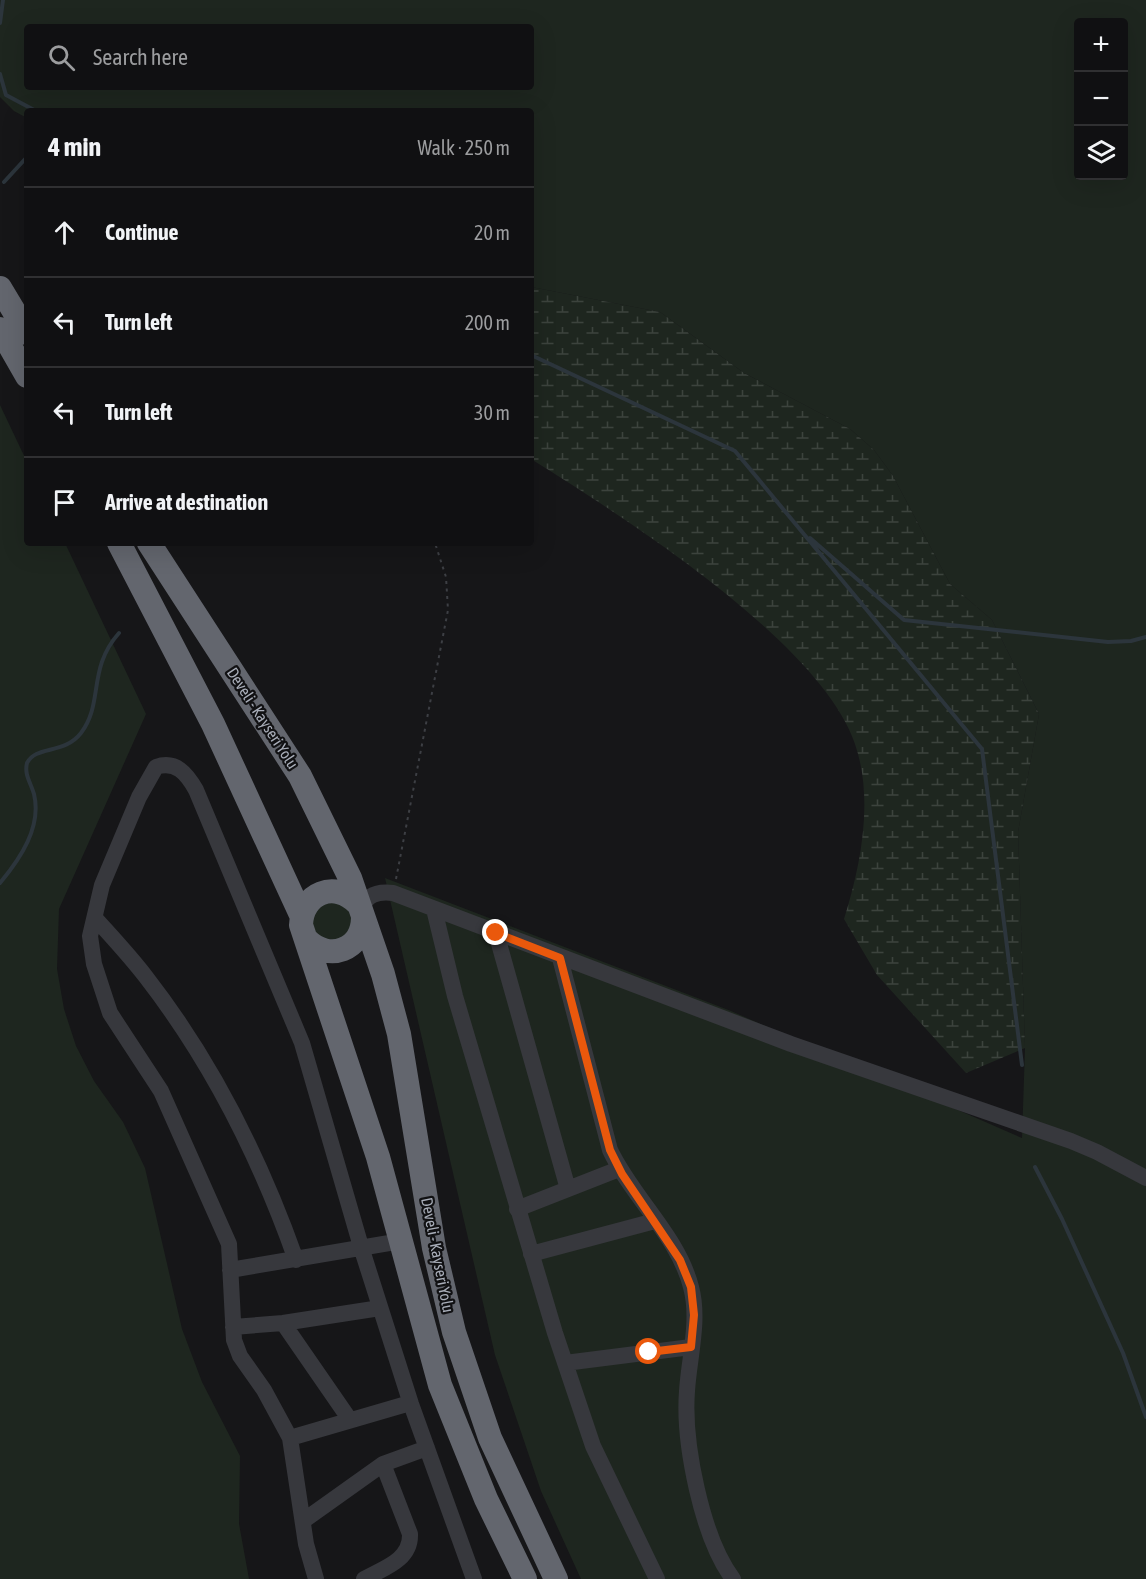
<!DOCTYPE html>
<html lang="en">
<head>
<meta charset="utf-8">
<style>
	body { margin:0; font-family:"Asap Condensed",sans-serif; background:#1e1e20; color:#f1f3f6 }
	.controls { position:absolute; right:18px; top:18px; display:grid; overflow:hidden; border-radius:6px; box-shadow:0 6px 24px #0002 }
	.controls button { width:54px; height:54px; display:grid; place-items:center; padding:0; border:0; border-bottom:2px solid #303032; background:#101012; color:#f1f3f6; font:30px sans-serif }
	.stop { position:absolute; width:18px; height:18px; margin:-14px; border:4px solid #ea580c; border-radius:50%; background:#fff }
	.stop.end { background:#ea580c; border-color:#fff; box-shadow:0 2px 6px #0008 }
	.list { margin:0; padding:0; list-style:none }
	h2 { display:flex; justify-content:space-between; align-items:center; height:78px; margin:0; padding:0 24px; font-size:26px }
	h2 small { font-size:20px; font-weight:400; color:#9c9d9f }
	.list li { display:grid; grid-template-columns:39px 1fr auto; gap:18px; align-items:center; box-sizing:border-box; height:90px; padding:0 24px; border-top:2px solid #303032 }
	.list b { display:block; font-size:22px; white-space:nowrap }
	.list em { font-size:20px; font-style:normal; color:#9c9d9f }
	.icon { flex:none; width:33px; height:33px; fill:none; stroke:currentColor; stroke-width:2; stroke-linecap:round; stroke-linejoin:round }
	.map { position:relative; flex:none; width:1146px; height:1579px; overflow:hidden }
	.search { position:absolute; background:#101012; box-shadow:0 6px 24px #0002; left:24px; top:24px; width:510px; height:66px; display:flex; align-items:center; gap:15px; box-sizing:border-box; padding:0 21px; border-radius:6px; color:#9c9d9f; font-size:22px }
	.panel { position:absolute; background:#101012; box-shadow:0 6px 24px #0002; left:24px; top:108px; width:510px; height:438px; border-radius:6px }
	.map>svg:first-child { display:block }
	.green { fill:#1e261f; fill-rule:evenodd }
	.wetland { fill:url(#wetland-marsh) }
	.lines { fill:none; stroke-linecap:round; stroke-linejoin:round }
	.stream { stroke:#2c353c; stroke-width:4 }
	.path { stroke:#3d3f44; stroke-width:2; stroke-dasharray:3 4.5; stroke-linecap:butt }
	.minor { stroke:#37383d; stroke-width:16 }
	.highway { stroke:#63666e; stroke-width:24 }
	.route { stroke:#ea580c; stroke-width:8 }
	.labels { text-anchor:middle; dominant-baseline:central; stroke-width:4.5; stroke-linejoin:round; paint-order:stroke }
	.street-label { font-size:16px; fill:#a8adb8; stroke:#111113 }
</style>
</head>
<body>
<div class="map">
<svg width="1146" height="1579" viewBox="0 0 1146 1579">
	<defs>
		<pattern id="wetland-marsh" width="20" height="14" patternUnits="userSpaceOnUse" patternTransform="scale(1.5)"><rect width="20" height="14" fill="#1e261f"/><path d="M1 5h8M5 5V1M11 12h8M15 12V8" fill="none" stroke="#3c433d"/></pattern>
	</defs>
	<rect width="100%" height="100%" fill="#161618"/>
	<path class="green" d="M0 0H1146V1579H581L541 1491 495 1355 385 878 731 1011 1022 1138 1025 1048 1018 832 1039 714 992 620 950 584 893 476 874 450 850 429 744 373 660 312 531 287V111H27V118L14 111 0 97ZM1078 22H1124V176H1078ZM27 27H531V87H27Z
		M0 405 27 462V543H65L146 714 59 909 57 969 64 1009 76 1046 94 1081 123 1122 145 1168 182 1329 202 1382 240 1456 239 1524 249 1579H0Z
		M330 900 349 909 353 925 340 941 319 938 311 924 313 913Z"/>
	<path class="wetland" d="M531 287 660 312 744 373 850 429 874 450 893 476 950 584 992 620 1039 714 1018 832 1025 1048 966 1073 877 975 844 919C861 865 874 799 855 744 821 642 622 516 531 459Z"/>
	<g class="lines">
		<path class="stream" d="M0 23 3 0
			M0 74 6 95 36 111
			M4 182 27 157
			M531 355 735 451 982 749 1022 1065
			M810 538 904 620 1108 642 1131 641 1146 637
			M0 883C20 859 42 827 34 794 31 783 24 775 27 763 36 745 64 755 81 733 104 703 87 669 119 633
			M1035 1167 1062 1219 1123 1353 1146 1417"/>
		<path class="path" d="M396 879 448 610 446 577 435 543"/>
		<path class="minor" d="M434 909 455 996 555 1333 593 1446 657 1579
			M361 910C366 895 377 891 393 893L791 1044 1071 1141 1097 1152 1146 1178
			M95 918C112 937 130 956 146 977 212 1062 260 1158 296 1260
			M496 933 568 1189
			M560 958 610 1150C632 1197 678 1236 691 1287 700 1320 689 1358 687 1391 683 1443 702 1538 733 1579
			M517 1209 619 1169
			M531 1254 655 1221
			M230 1270 401 1241
			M283 1323 350 1420
			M233 1327 283 1323 380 1308
			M565 1363 691 1347
			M290 1438 410 1403
			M303 1521 383 1464 427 1448
			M316 1579 306 1544 290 1438 264 1390 240 1356 234 1340 229 1244 161 1091 110 1013 94 964 90 936 102 885 139 797 156 767C176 760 187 774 196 790L302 1043 362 1250 411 1404 474 1579
			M364 1579C384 1568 411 1560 410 1534L383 1464"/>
		<path class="highway" d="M0 288 27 333
			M0 329 27 376
			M119 543 213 724 302 917
			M149 543 300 776 350 878 383 974 399 1034 434 1248 454 1332 490 1438 556 1579
			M357 903C335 880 302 893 301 925L378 1157 440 1385 486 1499 525 1579
			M307 940C329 962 362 950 363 918"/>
	</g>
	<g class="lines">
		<path class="route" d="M496 933 560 958 610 1150 622 1174 680 1260 691 1287 694 1315 691 1347 649 1352"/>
	</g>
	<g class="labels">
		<g class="street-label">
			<text transform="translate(263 718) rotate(57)">Develi - Kayseri Yolu</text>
			<text transform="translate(438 1255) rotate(79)">Develi - Kayseri Yolu</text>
		</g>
	</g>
</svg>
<div class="controls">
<button>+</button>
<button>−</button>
<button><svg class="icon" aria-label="layers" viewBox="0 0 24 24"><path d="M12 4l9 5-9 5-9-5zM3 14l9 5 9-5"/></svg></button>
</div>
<div class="stop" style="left:649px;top:1352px"></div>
<div class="stop end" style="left:496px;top:933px"></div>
<div class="search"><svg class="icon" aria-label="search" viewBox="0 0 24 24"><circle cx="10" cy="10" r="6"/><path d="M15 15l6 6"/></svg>Search here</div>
<section class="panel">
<h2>4 min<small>Walk · 250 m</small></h2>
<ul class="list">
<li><svg class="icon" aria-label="ahead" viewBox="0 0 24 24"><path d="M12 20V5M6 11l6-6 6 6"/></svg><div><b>Continue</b></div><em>20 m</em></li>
<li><svg class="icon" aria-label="left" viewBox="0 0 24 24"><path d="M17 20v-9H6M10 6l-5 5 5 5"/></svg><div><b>Turn left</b></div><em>200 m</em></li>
<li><svg class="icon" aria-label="left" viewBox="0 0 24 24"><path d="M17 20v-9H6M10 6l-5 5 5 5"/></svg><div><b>Turn left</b></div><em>30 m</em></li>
<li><svg class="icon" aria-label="arrive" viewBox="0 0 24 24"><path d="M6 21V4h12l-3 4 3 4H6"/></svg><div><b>Arrive at destination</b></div></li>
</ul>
</section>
</div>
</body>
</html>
